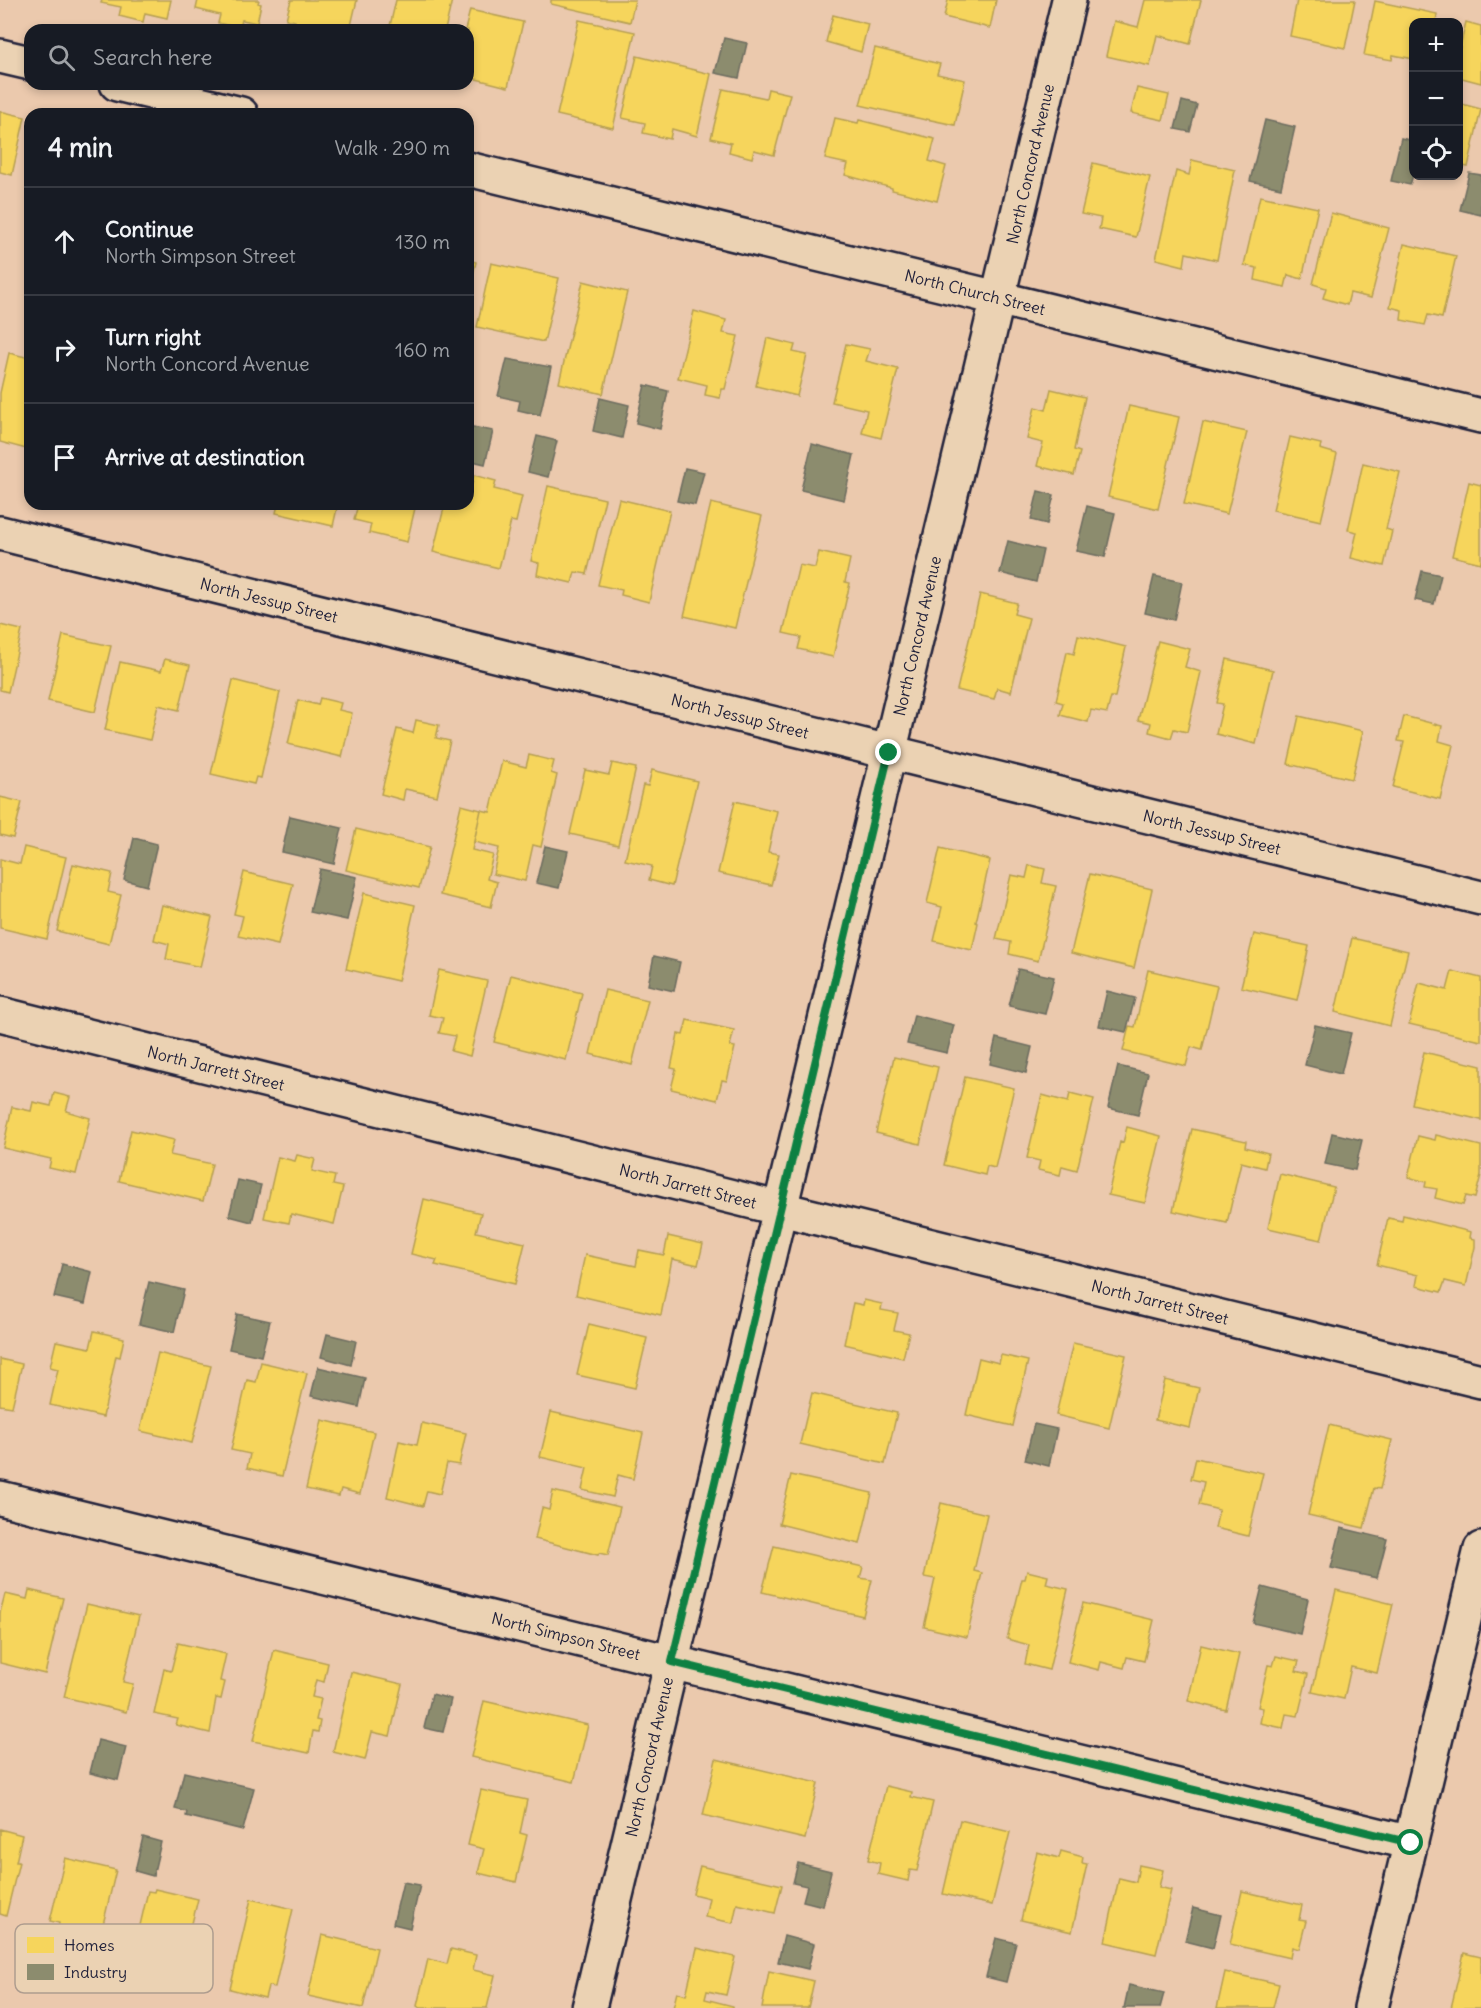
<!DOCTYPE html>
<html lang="en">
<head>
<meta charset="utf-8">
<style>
	body { margin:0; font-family:Delius,sans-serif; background:#242831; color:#f1f3f6 }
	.controls { position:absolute; right:18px; top:18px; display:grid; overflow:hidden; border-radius:12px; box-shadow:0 3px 9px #0003 }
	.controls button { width:54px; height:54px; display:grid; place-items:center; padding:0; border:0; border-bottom:2px solid #363941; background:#171b24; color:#f1f3f6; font:30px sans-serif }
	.stop { position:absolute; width:18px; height:18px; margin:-14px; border:4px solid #0b8043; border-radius:50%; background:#fff }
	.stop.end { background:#0b8043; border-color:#fff; box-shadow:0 2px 6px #0008 }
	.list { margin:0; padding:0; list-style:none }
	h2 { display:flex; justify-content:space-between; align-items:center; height:78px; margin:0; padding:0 24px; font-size:26px }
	h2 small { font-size:20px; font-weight:400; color:#9ea1a6 }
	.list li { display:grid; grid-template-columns:39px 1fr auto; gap:18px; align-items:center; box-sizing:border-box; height:108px; padding:0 24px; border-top:2px solid #363941 }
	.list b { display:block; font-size:22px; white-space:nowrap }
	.list p { margin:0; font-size:20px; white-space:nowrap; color:#9ea1a6 }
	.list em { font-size:20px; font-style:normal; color:#9ea1a6 }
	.icon { flex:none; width:33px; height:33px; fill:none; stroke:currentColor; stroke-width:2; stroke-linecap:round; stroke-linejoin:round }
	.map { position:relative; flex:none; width:1481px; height:2008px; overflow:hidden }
	.search { position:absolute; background:#171b24; box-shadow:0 3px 9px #0003; left:24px; top:24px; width:450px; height:66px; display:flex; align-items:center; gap:15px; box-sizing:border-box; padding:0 21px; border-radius:18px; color:#9ea1a6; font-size:22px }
	.panel { position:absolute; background:#171b24; box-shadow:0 3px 9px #0003; left:24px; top:108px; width:450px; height:402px; border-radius:18px }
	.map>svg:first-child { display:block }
	.homes { fill:#f6d55c; stroke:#b69f52; stroke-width:1.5 }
	.industry { fill:#8c8c6e; stroke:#6c6c5f; stroke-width:1.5 }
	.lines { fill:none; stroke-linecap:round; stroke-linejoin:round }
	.street-casing { stroke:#22223b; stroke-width:38 }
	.street { stroke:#ebd2b3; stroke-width:33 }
	.route { stroke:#0b8043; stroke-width:8 }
	.labels { text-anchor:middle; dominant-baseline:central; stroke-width:6; stroke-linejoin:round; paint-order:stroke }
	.street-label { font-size:16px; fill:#22223b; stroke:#ebd2b3 }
	.key { fill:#ebd2b3; stroke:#af9d8f; stroke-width:1.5 }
	.key-label { font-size:16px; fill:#22223b }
</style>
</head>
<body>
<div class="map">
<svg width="1481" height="2008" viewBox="0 0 1481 2008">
	<rect width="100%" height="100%" fill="#ebc9ad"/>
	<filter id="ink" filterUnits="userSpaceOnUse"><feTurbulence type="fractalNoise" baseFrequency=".0167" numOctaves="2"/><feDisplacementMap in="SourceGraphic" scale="12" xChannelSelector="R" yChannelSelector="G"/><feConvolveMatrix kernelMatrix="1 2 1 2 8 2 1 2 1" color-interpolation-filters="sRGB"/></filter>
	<g filter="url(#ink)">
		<path class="homes" d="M102 0H171L167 18 145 13 143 22 119 16 121 7 101 3Z
			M198 0H259L258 3 261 4 257 23 242 20 240 28 218 23 220 15 196 9Z
			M291 0H357L350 30H293L295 21 286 19Z
			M396 0H452L445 30H389Z
			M551 0H635L630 22 551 4Z
			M948 0H996L990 28 944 17Z
			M1145 0H1201L1190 44 1157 35 1150 66 1106 56 1114 21 1138 27Z
			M1297 0H1355L1345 48 1290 36Z
			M1375 1 1437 14 1436 22H1414V59L1393 55 1392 60 1364 55Z
			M470 10 523 22 508 87 468 77V30H465Z
			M833 15 868 24 861 52 826 42Z
			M579 20 635 32 613 128 557 115Z
			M1466 22 1481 26V83L1458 77V55Z
			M875 48 940 64 937 74 965 80 955 125 926 119V120L860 105Z
			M637 56 711 74 697 136 672 129 670 139 643 133 645 123 622 118Z
			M1137 88 1169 95 1163 120 1131 113Z
			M723 89 766 98 768 89 790 94 774 155 754 150 752 158 729 152 731 143 711 138Z
			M1458 103 1481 109 1468 167 1458 165Z
			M0 111 25 117 12 175 0 172Z
			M835 118 858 123 859 120 935 139 929 161 946 166 937 201 892 190V188L845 175 848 164 825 159Z
			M1192 160 1235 170 1217 260 1186 253 1184 266 1156 259 1176 171 1189 175Z
			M1093 163 1150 177 1136 237 1099 229 1101 218 1081 214Z
			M1260 196 1318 208 1302 279 1288 275 1285 287 1255 280 1257 268 1244 265Z
			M1331 213 1389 228 1371 298 1350 293 1347 305 1323 298 1326 288 1313 284Z
			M1404 244 1456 256 1442 318 1428 315 1425 325 1401 320 1402 310 1390 307Z
			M468 260 476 262 468 296Z
			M491 263 559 278 544 342 477 327Z
			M583 281 627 292 603 394 559 383Z
			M694 311 726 320 723 333 738 336 725 389H722L720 398 705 395 707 385 678 378Z
			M767 338 795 345 793 352 807 355 797 396 756 386Z
			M846 344 870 349 866 361 898 369 881 438 862 433 867 410 832 402Z
			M9 353 30 358V450L0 442V393Z
			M1051 389 1085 397 1074 450 1080 452 1074 475 1037 466 1043 443 1027 439 1035 407 1046 410Z
			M1129 406 1179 417 1158 509 1108 497Z
			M1203 422 1247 432 1227 514 1184 504Z
			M1290 437 1321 444 1320 449 1337 454 1321 521 1273 510Z
			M1363 463 1400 472 1386 529 1392 531 1384 566 1351 558 1357 532 1348 530Z
			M474 475 496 481 494 489 522 496 516 522 511 521 499 568 433 552 445 504H468V483L472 484Z
			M1469 482 1481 485V563L1452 556Z
			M548 486 605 499 587 574 575 572 572 583 537 575 539 563 531 561Z
			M619 499 670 511 649 602 621 595 622 590 598 585Z
			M711 503 762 516 735 628 684 616Z
			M278 504H338L333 526 276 513Z
			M358 504H416L407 542 369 533 371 524 354 520Z
			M819 552 850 559 845 582 850 583 833 657 798 649 801 637 783 633 799 565 815 568Z
			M980 594 1017 603 1014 614 1029 618 1011 692 997 688 994 699 957 690Z
			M0 625 22 630 8 692 0 690Z
			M63 635 111 646 95 712 48 701Z
			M1078 635 1126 647 1115 697H1111L1107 713 1091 710 1088 722 1060 715 1063 703 1056 701 1067 652 1074 654Z
			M1158 641 1190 649 1185 667 1201 672 1187 732 1174 729 1171 738 1149 732 1151 723 1138 720Z
			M165 659 190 665 179 710 158 705 150 740 105 730 120 662 161 671Z
			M1227 659 1273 670 1256 744 1216 734 1223 704 1217 703Z
			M233 680 280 692 261 778 256 777 254 784 211 774Z
			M320 698 341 703 339 710 352 713 342 757 288 744 298 700 318 705Z
			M1299 716 1363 731 1352 779 1288 764Z
			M1404 716 1442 726 1439 741 1453 745 1440 799 1393 787 1404 742 1398 741Z
			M416 720 439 725 436 738 450 741 437 796 405 789 403 800 381 794 397 729 413 733Z
			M529 755 554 761 551 773 557 775 541 847 533 845 525 881 493 874 499 848 474 842 481 810 490 812 502 761 526 767Z
			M612 763 636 768 618 845 570 834 585 770 609 775Z
			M652 770 697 781 672 886 649 880 652 866 625 860 643 785 648 786Z
			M0 797 22 802 13 838 0 835Z
			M735 801 777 811 768 852 779 854 771 885 718 873Z
			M461 805 481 810 472 850 493 855 487 879 497 882 491 907 440 895Z
			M356 829 430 847 419 888 346 870Z
			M24 847 66 857 47 939 0 928V859L20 864Z
			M940 848 990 860 976 922 978 923 972 950 934 941 942 907 927 903Z
			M73 864 112 873 108 892 121 895 109 944 57 931Z
			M1029 865 1045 869 1042 883 1056 886 1038 961 1009 954 1011 942 996 939 1011 875 1026 878Z
			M244 872 293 884 278 945 238 936 243 916 234 914Z
			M1090 874 1152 889 1134 968 1071 953Z
			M364 893 415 905 398 981 346 969Z
			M162 905 212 917 200 967 166 959 169 944 154 940Z
			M1254 934 1309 946 1297 1000 1241 987Z
			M1352 938 1408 951 1390 1026 1335 1012Z
			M439 970 487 981 470 1056 451 1051 455 1036 439 1033 443 1018 429 1015Z
			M1148 970 1217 986 1202 1050 1191 1047 1186 1066 1123 1051 1129 1026 1135 1027Z
			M1452 971 1481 978V1041L1409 1024 1419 983 1447 990Z
			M511 975 582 993 566 1060 494 1042Z
			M605 990 648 1000 632 1065 590 1054Z
			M687 1020 734 1030 730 1046 735 1047 727 1081 722 1080 717 1100 671 1089 676 1069 671 1068 678 1034 683 1035Z
			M1424 1052 1481 1066V1120L1412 1104Z
			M894 1057 938 1067 920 1144 876 1133Z
			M965 1077 1014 1088 995 1168 987 1166 985 1175 944 1165Z
			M54 1093 70 1097 66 1111 90 1118 76 1174 49 1168 51 1159 3 1148 12 1107 31 1111 33 1102 51 1106Z
			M1070 1093 1094 1099 1077 1170 1062 1166 1060 1175 1038 1170 1040 1161 1027 1158 1042 1095 1068 1102Z
			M1127 1127 1161 1136 1145 1203 1108 1195 1120 1142 1123 1143Z
			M1192 1129 1246 1141 1245 1147 1268 1153 1265 1168 1241 1162 1227 1223 1173 1211Z
			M131 1130 174 1140 170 1155 212 1164 203 1201 119 1181Z
			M1436 1135 1481 1146V1175L1475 1198 1466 1196 1463 1205 1435 1198 1437 1189 1425 1187 1426 1182 1408 1177 1418 1136 1435 1140Z
			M297 1155 315 1159 312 1171 335 1176 333 1185 343 1187 334 1224 291 1214 289 1223 264 1218 278 1157 295 1161Z
			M1280 1174 1334 1187 1321 1240 1268 1228Z
			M424 1199 481 1213 476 1232 525 1243 515 1284 435 1265 437 1260 411 1254Z
			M1403 1215 1471 1232 1470 1238 1475 1239V1247L1466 1286 1445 1281 1441 1292 1416 1286 1418 1275 1377 1265 1388 1218 1402 1221Z
			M668 1236 703 1244 698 1265 672 1259 661 1315 576 1295 585 1255 636 1266 639 1250 664 1255Z
			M864 1300 882 1304 881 1310 898 1313 894 1330 909 1333 903 1358 844 1344 853 1303 863 1305Z
			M589 1324 647 1338 635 1388 577 1375Z
			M94 1331 124 1338 120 1357 116 1356 103 1417 50 1405 58 1369 50 1367 56 1341 90 1348Z
			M1073 1343 1126 1355 1109 1428 1056 1415Z
			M158 1353 211 1366 192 1443 140 1431Z
			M1001 1355 1028 1361 1013 1426 966 1415 979 1358 999 1363Z
			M0 1359 22 1364 12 1407 0 1405Z
			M261 1362 307 1373 282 1476 247 1468 250 1454 231 1450 247 1380 256 1382Z
			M1165 1380 1199 1388 1190 1428 1155 1420Z
			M812 1393 897 1413 885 1464 800 1444Z
			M551 1412 643 1433 633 1479 618 1475 613 1497 582 1490 587 1468 540 1457Z
			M322 1420 374 1432 360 1494 341 1489 339 1496 306 1489Z
			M422 1423 466 1433 459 1465 447 1463 440 1494 427 1491 423 1506 387 1497 399 1441 417 1445Z
			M1329 1425 1392 1440 1380 1489 1374 1488 1364 1528 1308 1515Z
			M1196 1458 1263 1473 1248 1536 1215 1528 1219 1510 1199 1505 1204 1482 1191 1479Z
			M791 1475 872 1493 860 1544 779 1524Z
			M553 1491 620 1507 608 1555 599 1553 598 1555 535 1539 542 1508 549 1510Z
			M941 1503 987 1514 974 1571 982 1573 967 1637 924 1627 935 1579 924 1577Z
			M774 1546 863 1567 860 1578 872 1580 863 1616 762 1592Z
			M1027 1571 1048 1576 1046 1584 1068 1589 1049 1670 1025 1664 1029 1645 1007 1639 1022 1579H1025Z
			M29 1590 63 1598 45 1674 0 1663V1613L5 1594 27 1599Z
			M1336 1590 1393 1604 1377 1673 1351 1667 1344 1699 1312 1692Z
			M1083 1603 1154 1620 1144 1661 1127 1657 1124 1668 1101 1662 1099 1670 1068 1662Z
			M87 1604 139 1616 123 1682 133 1684 126 1712 64 1697Z
			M178 1643 226 1654 220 1681 225 1682 221 1699 216 1698 210 1733 176 1725 178 1719 154 1714 164 1669 171 1671Z
			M1201 1645 1239 1654 1226 1710 1188 1701Z
			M274 1650 328 1663 324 1682 316 1680 312 1697 321 1699 316 1720 320 1721 318 1732 313 1731 309 1753 253 1741Z
			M1276 1656 1299 1661 1296 1671 1308 1674 1298 1716 1286 1714 1283 1728 1260 1723 1263 1708 1258 1707 1268 1665 1273 1666Z
			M351 1672 402 1684 390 1736 372 1732 365 1760 333 1752Z
			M484 1701 588 1725 574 1782 471 1757Z
			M716 1759 818 1783 805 1839 703 1815Z
			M886 1786 912 1792 911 1797 933 1802 917 1871 910 1870 908 1881 878 1874 880 1863 868 1860Z
			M481 1790 527 1800 520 1833 527 1835 516 1882 478 1873 484 1849 468 1845Z
			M960 1820 1010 1832 992 1905 943 1894Z
			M0 1829 22 1835 16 1862H19L6 1916 0 1914Z
			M1061 1851 1083 1857 1082 1863 1087 1864 1072 1932 1021 1920 1037 1852 1059 1858Z
			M65 1858 116 1870 101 1933 82 1928 80 1936 58 1930 59 1923 50 1921Z
			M1139 1865 1163 1870 1159 1887 1171 1890 1156 1954 1105 1942 1119 1878 1136 1882Z
			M700 1866 782 1885 775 1913 737 1904 733 1923 705 1917 709 1898 693 1894Z
			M155 1889 198 1899 184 1956 171 1953 169 1959 134 1951 148 1891 154 1892Z
			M1242 1891 1302 1905 1299 1920 1306 1921 1299 1949 1292 1947 1290 1958 1230 1944Z
			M251 1899 293 1909 275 1987 268 1986 265 1998 230 1989Z
			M322 1935 377 1948 363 2008 308 1996Z
			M697 1948 735 1957 726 1995 707 1991 705 1999 733 2006V2008H673L677 1992 686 1995Z
			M451 1949 476 1955 473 1970 495 1975 487 2008H420L417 2006 428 1959 447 1964Z
			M1464 1953 1481 1957V2008H1451Z
			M769 1971 814 1981 808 2008H762Z
			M1225 1972 1279 1984 1273 2008H1217Z"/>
		<path class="industry" d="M724 38 747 43 739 78 715 73Z
			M1182 101 1197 105 1190 132 1175 129Z
			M1265 120 1295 127 1281 188 1250 181Z
			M1401 138 1414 141V172L1410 185 1391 181Z
			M1469 173 1481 175V215L1460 210Z
			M507 359 551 367 540 415 518 410 520 401 498 396Z
			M645 385 668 391 660 429 636 423Z
			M600 398 629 405 622 438 593 431Z
			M468 426 493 431 485 464 468 460Z
			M537 436 557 441 548 477 528 472Z
			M812 444 854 455 844 500 801 490Z
			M685 468 704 472 695 505 677 501Z
			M1038 491 1054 495 1047 524 1031 520Z
			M1087 506 1115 513 1105 557 1076 551Z
			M1008 541 1043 550 1036 582 1000 573Z
			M1422 571 1441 575 1434 604 1415 600Z
			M1154 576 1182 582 1174 620 1145 613Z
			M290 816 342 828 334 864 282 852Z
			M134 838 157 844 147 886 124 880Z
			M545 846 568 851 559 888 536 883Z
			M320 869 357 877 347 920 310 912Z
			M654 956 680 962 674 991 648 985Z
			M1018 969 1054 977 1045 1014 1009 1006Z
			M1107 991 1135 998 1126 1032 1099 1026Z
			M914 1015 954 1025 947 1053 907 1044Z
			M1315 1025 1351 1033 1341 1074 1305 1065Z
			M996 1038 1032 1047 1026 1073 990 1064Z
			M1118 1066 1148 1073 1138 1115 1108 1108Z
			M1332 1133 1362 1140 1355 1170 1325 1164Z
			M238 1180 261 1185 252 1222 229 1216Z
			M62 1264 92 1272 85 1304 54 1297Z
			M149 1282 184 1290 174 1332 139 1324Z
			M237 1314 270 1321 261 1356 229 1349Z
			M327 1334 356 1341 351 1365 321 1357Z
			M318 1367 365 1378 359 1407 311 1396Z
			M1034 1424 1057 1429 1049 1466 1025 1460Z
			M1341 1528 1387 1539 1377 1578 1331 1568Z
			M1262 1587 1308 1599 1300 1634 1253 1623Z
			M432 1694 451 1699 443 1732 424 1728Z
			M98 1740 126 1747 118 1780 90 1773Z
			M184 1772 254 1788 243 1830 186 1816 187 1812 175 1809Z
			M143 1837 161 1842 153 1876 135 1871Z
			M798 1863 831 1871 823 1906 803 1901 807 1886 793 1883Z
			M403 1882 420 1885 410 1928 393 1924Z
			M1193 1908 1221 1915 1213 1948 1185 1941Z
			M784 1936 814 1944 808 1969 778 1962Z
			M996 1938 1016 1943 1006 1982 986 1977Z
			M1129 1985 1164 1993 1160 2008H1124Z"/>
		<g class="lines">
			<g class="street-casing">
				<path id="street" d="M0 56 30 63
					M117 84 241 114
					M468 169 1481 416
					M0 533 1481 898
					M0 1014 781 1209 1481 1381
					M0 1498 1411 1843
					M589 2008 1069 0
					M1371 2008 1481 1549"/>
			</g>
			<use href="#street" class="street"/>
		</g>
	</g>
	<g class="lines" filter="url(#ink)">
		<path class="route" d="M889 753 672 1662 1411 1843"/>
	</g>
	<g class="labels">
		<g class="street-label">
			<text transform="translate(1030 164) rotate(-77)">North Concord Avenue</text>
			<text transform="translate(975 292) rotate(14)">North Church Street</text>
			<text transform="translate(269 600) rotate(14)">North Jessup Street</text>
			<text transform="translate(917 636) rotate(-77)">North Concord Avenue</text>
			<text transform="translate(740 716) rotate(14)">North Jessup Street</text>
			<text transform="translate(1212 832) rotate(14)">North Jessup Street</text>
			<text transform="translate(216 1068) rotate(14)">North Jarrett Street</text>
			<text transform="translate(688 1186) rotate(14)">North Jarrett Street</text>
			<text transform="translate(1160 1302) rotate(14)">North Jarrett Street</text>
			<text transform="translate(566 1636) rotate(14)">North Simpson Street</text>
			<text transform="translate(649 1757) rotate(-77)">North Concord Avenue</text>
		</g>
	</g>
	<rect x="15" y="1924" width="198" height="69" rx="9" class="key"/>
	<rect x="27" y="1937" width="27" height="16" fill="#f6d55c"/>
	<rect x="27" y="1964" width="27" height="16" fill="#8c8c6e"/>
	<g class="key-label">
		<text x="64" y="1951">Homes</text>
		<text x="64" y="1978">Industry</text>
	</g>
</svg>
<div class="controls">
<button>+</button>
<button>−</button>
<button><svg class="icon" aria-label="locate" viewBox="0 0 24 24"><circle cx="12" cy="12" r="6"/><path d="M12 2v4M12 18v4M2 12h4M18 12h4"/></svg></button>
</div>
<div class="stop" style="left:1411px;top:1843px"></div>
<div class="stop end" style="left:889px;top:753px"></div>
<div class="search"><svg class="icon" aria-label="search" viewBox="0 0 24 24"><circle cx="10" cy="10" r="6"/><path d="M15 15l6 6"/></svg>Search here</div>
<section class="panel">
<h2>4 min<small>Walk · 290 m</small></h2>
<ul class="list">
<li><svg class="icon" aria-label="ahead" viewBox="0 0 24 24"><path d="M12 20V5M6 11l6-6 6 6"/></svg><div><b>Continue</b><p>North Simpson Street</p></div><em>130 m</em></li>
<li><svg class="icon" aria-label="right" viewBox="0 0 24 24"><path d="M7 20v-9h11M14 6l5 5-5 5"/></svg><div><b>Turn right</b><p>North Concord Avenue</p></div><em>160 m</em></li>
<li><svg class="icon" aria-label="arrive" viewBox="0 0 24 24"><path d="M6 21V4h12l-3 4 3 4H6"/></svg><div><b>Arrive at destination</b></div></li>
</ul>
</section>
</div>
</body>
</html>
